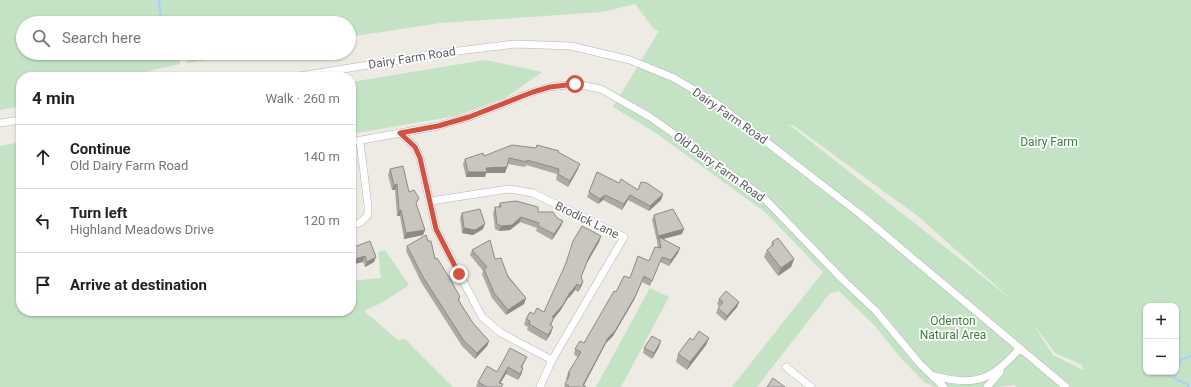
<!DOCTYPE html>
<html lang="en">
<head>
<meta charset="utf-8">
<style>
	body { margin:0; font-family:Roboto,sans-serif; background:#f6f6f6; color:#222 }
	.controls { position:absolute; right:12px; bottom:12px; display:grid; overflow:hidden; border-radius:8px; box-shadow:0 1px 3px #0004 }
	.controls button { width:36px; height:36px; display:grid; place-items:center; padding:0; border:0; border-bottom:1px solid #e0e0e0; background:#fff; color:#222; font:20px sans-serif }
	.stop { position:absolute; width:12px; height:12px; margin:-9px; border:3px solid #d94f3e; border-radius:50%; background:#fff }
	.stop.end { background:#d94f3e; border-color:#fff; box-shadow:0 1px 4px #0008 }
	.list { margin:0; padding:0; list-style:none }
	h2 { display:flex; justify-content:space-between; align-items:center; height:52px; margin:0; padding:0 16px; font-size:17px }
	h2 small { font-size:13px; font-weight:400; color:#767676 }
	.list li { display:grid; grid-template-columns:26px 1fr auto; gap:12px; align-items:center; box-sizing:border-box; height:64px; padding:0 16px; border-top:1px solid #e0e0e0 }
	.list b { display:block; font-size:15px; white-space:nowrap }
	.list p { margin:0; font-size:13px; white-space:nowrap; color:#767676 }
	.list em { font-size:13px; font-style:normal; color:#767676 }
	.icon { flex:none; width:22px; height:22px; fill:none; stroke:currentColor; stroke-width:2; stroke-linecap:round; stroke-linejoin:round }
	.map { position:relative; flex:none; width:1191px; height:387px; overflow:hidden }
	.search { position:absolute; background:#fff; box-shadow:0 1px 3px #0004; left:16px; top:16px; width:340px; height:44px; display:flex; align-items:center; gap:10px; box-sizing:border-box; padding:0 14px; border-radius:22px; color:#767676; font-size:15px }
	.panel { position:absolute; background:#fff; box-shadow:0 1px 3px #0004; left:16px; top:72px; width:340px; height:244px; border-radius:16px }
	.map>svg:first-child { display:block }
	.green { fill:#c3e3c4; fill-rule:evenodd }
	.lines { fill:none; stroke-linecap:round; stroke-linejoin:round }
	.stream { stroke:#aad3f7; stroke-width:2.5 }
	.street-casing { stroke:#b1b4b8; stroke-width:8 }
	.street { stroke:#fff; stroke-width:7 }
	.wall { fill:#adaaa5 }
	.shaded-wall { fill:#8d8b86 }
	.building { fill:#c9c6c0; stroke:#8d8b86 }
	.route { stroke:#d94f3e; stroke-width:5 }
	.labels { text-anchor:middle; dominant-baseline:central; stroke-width:3.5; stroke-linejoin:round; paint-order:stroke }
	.street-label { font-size:12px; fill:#5c5f63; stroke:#fff }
	.park-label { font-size:12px; fill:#3d8142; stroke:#fff }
</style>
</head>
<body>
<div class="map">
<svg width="1191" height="387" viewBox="0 0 1191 387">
	<rect width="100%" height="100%" fill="#edebe4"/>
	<path class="green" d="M0 0H1191V387H1015L1017 385 998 387H934L924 382 900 357 874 325 839 291 830 293 757 387H732L823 272 765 212 656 133 613 107 659 31 654 29 635 4 602 12 440 23 349 37V23H23V53H178L180 64 123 77H21V106L0 110ZM793 125 919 217 1011 299 791 126H786ZM1146 306H1176V372H1146ZM1031 321 1055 353 1082 365 1083 370 1053 355Z
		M186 53H252L187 63Z
		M485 60 542 72 505 98 456 116 351 134V82Z
		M21 142V311H351V281L381 278 378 252 385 250 409 285 383 302 364 311 398 340 405 339 453 387H0V146Z
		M650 288 669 297 621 387H596Z"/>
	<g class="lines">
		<path class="stream" d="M159 0 160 13 164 23
			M1176 367 1182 359 1191 356
			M1174 372V378L1188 385V387"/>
		<g class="street-casing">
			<path id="street" d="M294 77 442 53 515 44 571 46 630 60 674 78 716 103 860 214 1066 387
				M0 123 21 120
				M400 133 415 147 420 158 436 229 482 317 501 333 552 360
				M351 142 438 126 469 117 533 92 550 87 575 84 601 89 650 117 762 196 842 279 875 310 920 364 944 387
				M431 201 509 189 533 193 624 237 552 360 540 387
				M351 226 361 222 368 215V206L360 141
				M786 367 811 387
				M934 376C976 387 992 380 1020 348
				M987 387 1000 372"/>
		</g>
		<use href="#street" class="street"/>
	</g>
	<path class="wall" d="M537 145 558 152 578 169 568 187 556 180 557 174 526 165 525 167 508 164 505 173H486L485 177H466L463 164 465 159 536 148Z
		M390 169 409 192 416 204 425 230 423 235 404 239 400 216H397L395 190H392L388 175Z
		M597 172 619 183 638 190 663 194 661 200 649 211 628 200 622 210 603 200 598 204 587 197Z
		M500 203 538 212 557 218 563 221 561 226 552 240 536 231 537 228 520 222 510 230 499 231 495 229 493 213 495 207H498Z
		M462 213 483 229 473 235 462 233 460 218Z
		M654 215 682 234 663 239 680 248 678 253 669 266 660 262 650 286 642 282 634 300 613 336 606 343 584 385 586 387H564L568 379H566L568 373 578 357 574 355 575 349 584 343 616 292 630 278 649 261 658 248 657 242V241L652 220Z
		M601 236 599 242 587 263 581 278 583 282 581 287 578 292 575 290 569 298H568L560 311 554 318 551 326V333L546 341 527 330 528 327 524 325 526 319 534 314 544 312Z
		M370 241 374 262 365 267 363 262Z
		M772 242 794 259 791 267 778 276 764 257 767 250 771 247Z
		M407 246 435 259 460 297 459 301 473 323 489 341 487 346 475 359 462 346 421 282 406 251Z
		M472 250 495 259 526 298 524 304 506 315 492 298 482 274 483 271 470 255Z
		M719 299 739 302 737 307 725 321 716 313 719 306 717 304Z
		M709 338 706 345 687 370 676 362 678 354 693 340Z
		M659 347 652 359 643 353 644 348Z
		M527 357 522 367 523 368 521 375 518 380 506 374 500 383 502 387H476L478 382Z"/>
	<path class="shaded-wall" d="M580 164 578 169 568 187 570 181Z
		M507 167 505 173H486L485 177H466L468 172 486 168Z
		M397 184 395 190H392L394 185Z
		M663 194 661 200 649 211 650 206Z
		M605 195 603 200 598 204 600 199Z
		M630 195 628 200 622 210 624 204Z
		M401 210 400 216H397L399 211Z
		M521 217 520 222 510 230 499 231 501 226Z
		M563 221 561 226 552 240 554 234Z
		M485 224 483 229 473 235 462 233 464 228Z
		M684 229 682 234 659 240V237L657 241 658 236Z
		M425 230 423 235 404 239 406 233Z
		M601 236 599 242 587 263 589 257Z
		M680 248 678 253 669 266 671 260Z
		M365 256 363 262 351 265V260Z
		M376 257 374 262 365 267 367 262Z
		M794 259 791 267 778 276 781 268Z
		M644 276 634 300 613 336 606 343 583 387V385L608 338Z
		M583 282 581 287 578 292 580 286Z
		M577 284 575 290 569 298 571 292Z
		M570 292 568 298 560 311 550 323 552 317Z
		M526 298 524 304 506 315 508 310Z
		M739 302 737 307 725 321 727 316Z
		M553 327 551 333 546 341 548 335Z
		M709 338 706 345 687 370 690 362Z
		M489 341 487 346 475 359 477 353Z
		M661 341 659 347 652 359 654 353Z
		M527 357 519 373 521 367Z
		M508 367 506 374 498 387 499 383Z
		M523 368 521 375 518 380 520 374Z"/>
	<path class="building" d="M512 145 536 148 537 145 559 151 558 152 580 164 570 181 558 174 559 169 527 160V162L509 158 507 167 486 168 487 172H468L465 159 483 153 484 156Z
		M403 166 409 192 414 190 419 198 416 203 425 230 406 233 401 210 399 211 397 184 394 185 390 169Z
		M597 172 619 183 621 179 638 190 641 182 647 183 663 194 650 206 630 195 624 204 605 195 600 199 589 192Z
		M516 201 538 207V212H553L557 218 563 221 554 234 538 226 539 223 521 217 512 225 501 226 497 224 495 207H501L500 203Z
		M480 209 485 224 475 230 464 228 462 213Z
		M673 209 684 229 658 236 654 215Z
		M582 226 601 236 589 257 581 277 583 282 580 286 577 284 571 292H570L563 305 552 317 554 318 550 325 553 327 548 335 529 324 530 321 526 319 530 312 534 314 537 308 544 312 566 263 573 241Z
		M426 235 428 241H431L435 259 437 258 449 277 460 297 458 299 462 306 473 323 489 341 477 353 464 341 423 277 407 246Z
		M659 237 680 248 671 260 662 257 652 281 644 276 636 295 615 331 608 338 583 385 586 387H568L569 386 565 384 570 374 568 373 581 352 575 349 580 341 584 343 614 291 616 292 624 276 630 278 638 256 649 261 655 247 661 248Z
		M778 238 794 259 781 268 767 250 774 244 772 242Z
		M490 240 495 259 501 258 508 277 526 298 508 310 494 293 484 269 487 267 472 250Z
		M370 241 376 257 367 262 365 256 351 260V248Z
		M726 291 739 302 727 316 718 308 723 302 719 299Z
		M699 331 709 338 690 362 678 354 690 338 693 340Z
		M652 336 661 341 654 353 644 348Z
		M510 348 527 357 521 367 523 368 520 374 508 367 499 383 503 384 501 387H487L478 382 487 366 497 372Z
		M773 378 785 387H767Z"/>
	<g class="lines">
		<path class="route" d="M459 274 436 229 420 158 415 147 400 133 438 126 469 117 533 92 550 87 575 84"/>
	</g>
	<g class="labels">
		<g class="street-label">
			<text transform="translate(412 58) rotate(-9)">Dairy Farm Road</text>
			<text transform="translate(730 116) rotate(35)">Dairy Farm Road</text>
			<text transform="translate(719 167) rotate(36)">Old Dairy Farm Road</text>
			<text transform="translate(587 220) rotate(26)">Brodick Lane</text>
		</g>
		<g class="park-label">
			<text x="1049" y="142">Dairy Farm</text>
			<text x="953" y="321">Odenton<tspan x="953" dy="14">Natural Area</tspan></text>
		</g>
	</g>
</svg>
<div class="controls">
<button>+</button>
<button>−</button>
</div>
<div class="stop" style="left:575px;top:84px"></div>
<div class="stop end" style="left:459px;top:274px"></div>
<div class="search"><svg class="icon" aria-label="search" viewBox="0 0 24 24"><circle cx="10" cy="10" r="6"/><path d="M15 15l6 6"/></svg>Search here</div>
<section class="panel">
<h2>4 min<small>Walk · 260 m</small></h2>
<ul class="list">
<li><svg class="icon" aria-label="ahead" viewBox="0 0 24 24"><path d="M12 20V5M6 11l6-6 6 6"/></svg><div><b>Continue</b><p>Old Dairy Farm Road</p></div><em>140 m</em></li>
<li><svg class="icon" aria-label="left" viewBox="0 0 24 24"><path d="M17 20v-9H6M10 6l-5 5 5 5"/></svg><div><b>Turn left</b><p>Highland Meadows Drive</p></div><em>120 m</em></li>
<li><svg class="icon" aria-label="arrive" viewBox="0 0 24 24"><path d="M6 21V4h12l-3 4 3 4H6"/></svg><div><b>Arrive at destination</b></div></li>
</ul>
</section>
</div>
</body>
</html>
